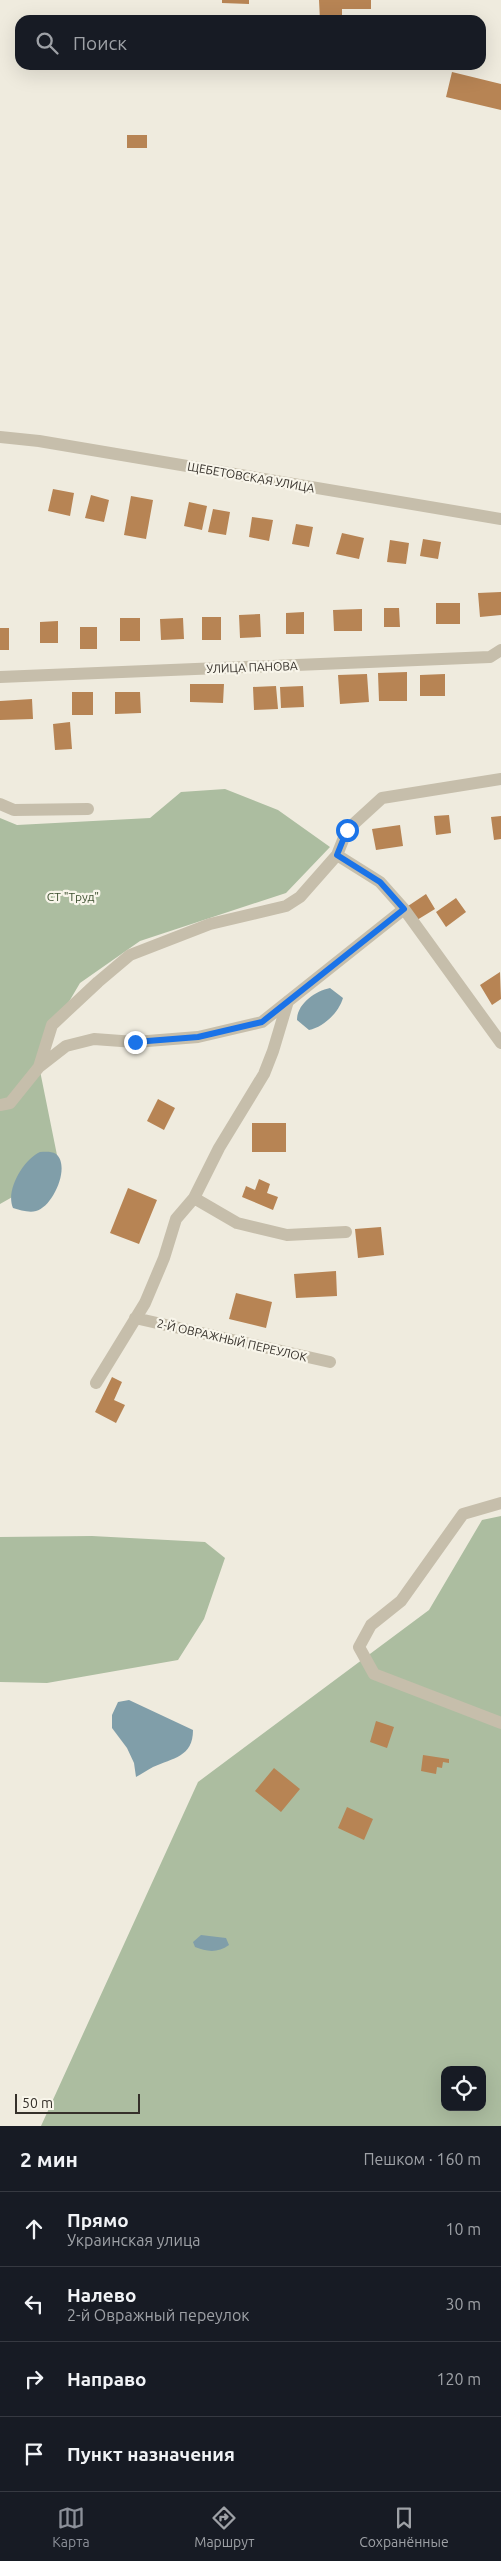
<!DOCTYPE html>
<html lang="ru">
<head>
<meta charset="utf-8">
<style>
	body { margin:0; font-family:Ubuntu,sans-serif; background:#20242c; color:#f1f3f6 }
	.controls { position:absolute; right:15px; bottom:15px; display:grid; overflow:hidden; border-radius:10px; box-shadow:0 5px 20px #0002 }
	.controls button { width:45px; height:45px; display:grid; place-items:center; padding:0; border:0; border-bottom:1px solid #363941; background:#171b24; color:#f1f3f6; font:25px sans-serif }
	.scale { position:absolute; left:15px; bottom:12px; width:125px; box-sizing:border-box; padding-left:5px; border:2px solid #35302a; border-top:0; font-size:14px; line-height:18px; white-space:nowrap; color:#35302a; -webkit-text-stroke:4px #f8f5ea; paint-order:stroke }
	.stop { position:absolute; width:15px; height:15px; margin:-11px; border:4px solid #1a73e8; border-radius:50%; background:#fff }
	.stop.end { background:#1a73e8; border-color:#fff; box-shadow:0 1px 5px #0008 }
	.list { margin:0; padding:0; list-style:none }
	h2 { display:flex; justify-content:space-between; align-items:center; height:65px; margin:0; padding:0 20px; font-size:21px }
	h2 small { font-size:16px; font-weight:400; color:#9ea1a6 }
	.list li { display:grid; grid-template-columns:32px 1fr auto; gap:15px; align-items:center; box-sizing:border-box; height:75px; padding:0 20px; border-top:1px solid #363941 }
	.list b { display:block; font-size:19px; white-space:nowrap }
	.list p { margin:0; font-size:16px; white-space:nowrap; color:#9ea1a6 }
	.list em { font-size:16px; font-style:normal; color:#9ea1a6 }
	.icon { flex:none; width:28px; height:28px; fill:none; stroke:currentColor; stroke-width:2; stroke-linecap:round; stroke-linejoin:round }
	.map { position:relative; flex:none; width:501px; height:2126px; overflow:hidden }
	.search { position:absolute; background:#171b24; box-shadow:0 5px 20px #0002; left:15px; right:15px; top:15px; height:55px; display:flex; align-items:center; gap:12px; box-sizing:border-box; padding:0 18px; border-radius:15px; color:#9ea1a6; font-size:19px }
	.sheet { height:365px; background:#171b24 }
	nav { display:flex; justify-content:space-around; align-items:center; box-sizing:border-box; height:70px; border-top:1px solid #363941; background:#171b24; font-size:14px; color:#9ea1a6 }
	nav a { display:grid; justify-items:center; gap:2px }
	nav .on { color:#8c9099 }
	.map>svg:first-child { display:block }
	.green { fill:#acbda0; fill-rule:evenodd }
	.water { fill:#809ea9 }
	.building { fill:#b78454 }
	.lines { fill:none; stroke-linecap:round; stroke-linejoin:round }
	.minor { stroke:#c6beab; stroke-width:12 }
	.route { stroke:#1a73e8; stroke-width:6 }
	.labels { text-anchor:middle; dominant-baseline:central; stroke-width:4.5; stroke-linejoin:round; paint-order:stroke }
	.street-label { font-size:12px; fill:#35302a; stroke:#f8f5ea }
	.park-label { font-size:12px; fill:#3d5030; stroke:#f8f5ea }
</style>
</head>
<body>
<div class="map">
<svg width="501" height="2126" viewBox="0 0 501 2126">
	<rect width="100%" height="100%" fill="#efebde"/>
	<path class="green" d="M225 789 278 810 330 847 286 893 140 941 80 983 37 1056 60 1170 0 1204V818L17 825 150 818 181 792Z
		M501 1516V2126H41L198 1782 429 1610 482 1520ZM445 2070H482V2107H445Z
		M92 1536 205 1542 225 1558 204 1619 178 1660 47 1683 0 1682V1537Z"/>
	<path class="water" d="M330 988 343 998C339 1012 324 1027 309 1030L297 1020C297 1004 315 991 330 988Z
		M40 1152C45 1152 51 1151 56 1154 71 1166 53 1207 36 1211 29 1213 20 1210 13 1208 5 1190 24 1159 40 1152Z
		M129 1700 193 1730C193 1757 173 1758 153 1767 147 1770 142 1774 136 1777L134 1763 127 1748 112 1728V1715L118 1702Z
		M201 1935 226 1938 229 1945C218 1953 207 1952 195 1947L193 1942Z"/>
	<path class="building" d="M222 0H249V4L222 3Z
		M319 0H371V9H342V16H326V20H320Z
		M452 72 501 84V110L446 97Z
		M127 135H147V148H127Z
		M53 489 74 493 70 516 48 511Z
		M91 495 109 500 104 522 85 518Z
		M131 496 153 500 146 539 124 535Z
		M189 502 207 506 202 530 184 526Z
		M213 509 230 512 226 535 208 532Z
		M252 517 273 520 269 541 249 537Z
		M296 524 313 527 309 547 292 544Z
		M342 533 364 538 359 559 336 554Z
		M423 539 441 542 438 559 420 556Z
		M390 540 409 543 406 564 387 562Z
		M501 592V615L480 617 478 593Z
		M436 603H460V624H436Z
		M384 608H399L400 627H384Z
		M362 609V631H334L333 610Z
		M304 612V634H286V613Z
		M260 614 261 637 240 638 239 615Z
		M202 617H221V640H202Z
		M120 618H140V641H120Z
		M183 618 184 639 161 640 160 619Z
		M58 621V643H40V622Z
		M80 627H97V649H80Z
		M0 628H9V650H0Z
		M407 672V701H379L378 673Z
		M367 674 369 702 340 704 338 675Z
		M445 674V696H420V675Z
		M190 684H224L223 703 190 702Z
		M276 686 278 709 254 710 253 687Z
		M303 686 304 707 281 708 280 687Z
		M72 692H93V715H72Z
		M115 692H140L141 713 115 714Z
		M32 699 33 719 0 720V701Z
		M70 722 72 749 55 750 53 724Z
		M449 815 451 833 436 835 434 816Z
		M501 816V839L494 840 491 817Z
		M400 825 403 846 376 850 372 829Z
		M426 894 435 909 417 920 408 906Z
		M456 898 466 912 446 927 436 912Z
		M500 972 501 999 492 1005 480 985Z
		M158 1099 175 1108 164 1130 147 1121Z
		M252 1123H286V1152H252Z
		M259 1179 270 1184 267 1193 278 1197 273 1210 242 1197 246 1186 255 1190Z
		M128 1188 157 1200 139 1244 110 1233Z
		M381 1227 384 1255 358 1258 355 1229Z
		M336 1271 337 1296 296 1298 294 1274Z
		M236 1293 272 1302 266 1328 229 1319Z
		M112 1377 122 1382 114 1400 125 1405 116 1423 95 1412Z
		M376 1721 394 1727 387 1748 370 1742Z
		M423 1755 449 1759V1763L443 1762 442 1768 437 1767 436 1774 421 1771Z
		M274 1768 300 1789 281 1812 255 1791Z
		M347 1807 373 1819 364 1840 338 1828Z"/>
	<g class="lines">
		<path class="minor" d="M0 437 39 441 501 519
			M0 677 490 657 501 650
			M0 804 14 810 88 809
			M337 855 380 882 404 909 501 1043
			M39 1067 66 1046 94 1039 135 1042 198 1037 262 1022 404 909
			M0 1105 10 1103 39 1067 52 1025 98 982 130 955 210 924 286 906 300 897 337 855 347 830 382 798 501 779
			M194 1198 237 1223 287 1235 346 1232
			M135 1318 330 1362
			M96 1383 145 1303 164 1258 176 1219 194 1198 219 1148 264 1074 273 1051 288 1001
			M501 1503 463 1514 401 1601 371 1625 359 1647 374 1674 501 1723"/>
	</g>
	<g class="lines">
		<path class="route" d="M135 1042 198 1037 262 1022 404 909 380 882 337 855 347 830"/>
	</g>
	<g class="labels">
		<g class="street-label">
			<text transform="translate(251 477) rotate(10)">ЩЕБЕТОВСКАЯ УЛИЦА</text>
			<text transform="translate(252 667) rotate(-2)">УЛИЦА ПАНОВА</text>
			<text transform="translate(232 1340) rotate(13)">2-Й ОВРАЖНЫЙ ПЕРЕУЛОК</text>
		</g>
		<g class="park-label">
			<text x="73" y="896">СТ "Труд"</text>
		</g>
	</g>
</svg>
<div class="controls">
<button><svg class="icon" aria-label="locate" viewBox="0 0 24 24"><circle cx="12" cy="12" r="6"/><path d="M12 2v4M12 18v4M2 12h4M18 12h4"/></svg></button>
</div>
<div class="scale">50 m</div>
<div class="stop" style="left:347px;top:830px"></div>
<div class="stop end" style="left:135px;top:1042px"></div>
<div class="search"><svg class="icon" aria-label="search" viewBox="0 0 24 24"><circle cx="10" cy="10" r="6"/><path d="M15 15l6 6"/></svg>Поиск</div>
</div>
<section class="sheet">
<h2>2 мин<small>Пешком · 160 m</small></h2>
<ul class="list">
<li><svg class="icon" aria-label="ahead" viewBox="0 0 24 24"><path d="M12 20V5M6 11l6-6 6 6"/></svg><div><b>Прямо</b><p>Украинская улица</p></div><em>10 m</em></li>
<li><svg class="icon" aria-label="left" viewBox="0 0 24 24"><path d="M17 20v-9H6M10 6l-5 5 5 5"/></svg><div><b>Налево</b><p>2-й Овражный переулок</p></div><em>30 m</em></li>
<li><svg class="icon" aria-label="right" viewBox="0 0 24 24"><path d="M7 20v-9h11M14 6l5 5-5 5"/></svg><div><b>Направо</b></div><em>120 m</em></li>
<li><svg class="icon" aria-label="arrive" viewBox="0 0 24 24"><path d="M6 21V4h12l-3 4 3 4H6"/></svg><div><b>Пункт назначения</b></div></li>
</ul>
</section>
<nav>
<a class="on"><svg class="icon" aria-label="map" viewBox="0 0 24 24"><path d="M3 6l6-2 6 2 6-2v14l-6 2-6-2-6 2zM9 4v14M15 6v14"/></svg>Карта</a>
<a><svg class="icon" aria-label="directions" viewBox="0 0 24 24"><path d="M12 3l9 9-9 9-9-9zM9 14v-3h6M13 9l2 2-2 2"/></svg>Маршрут</a>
<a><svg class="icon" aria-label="saved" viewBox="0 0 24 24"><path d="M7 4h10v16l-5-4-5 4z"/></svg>Сохранённые</a>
</nav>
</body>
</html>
